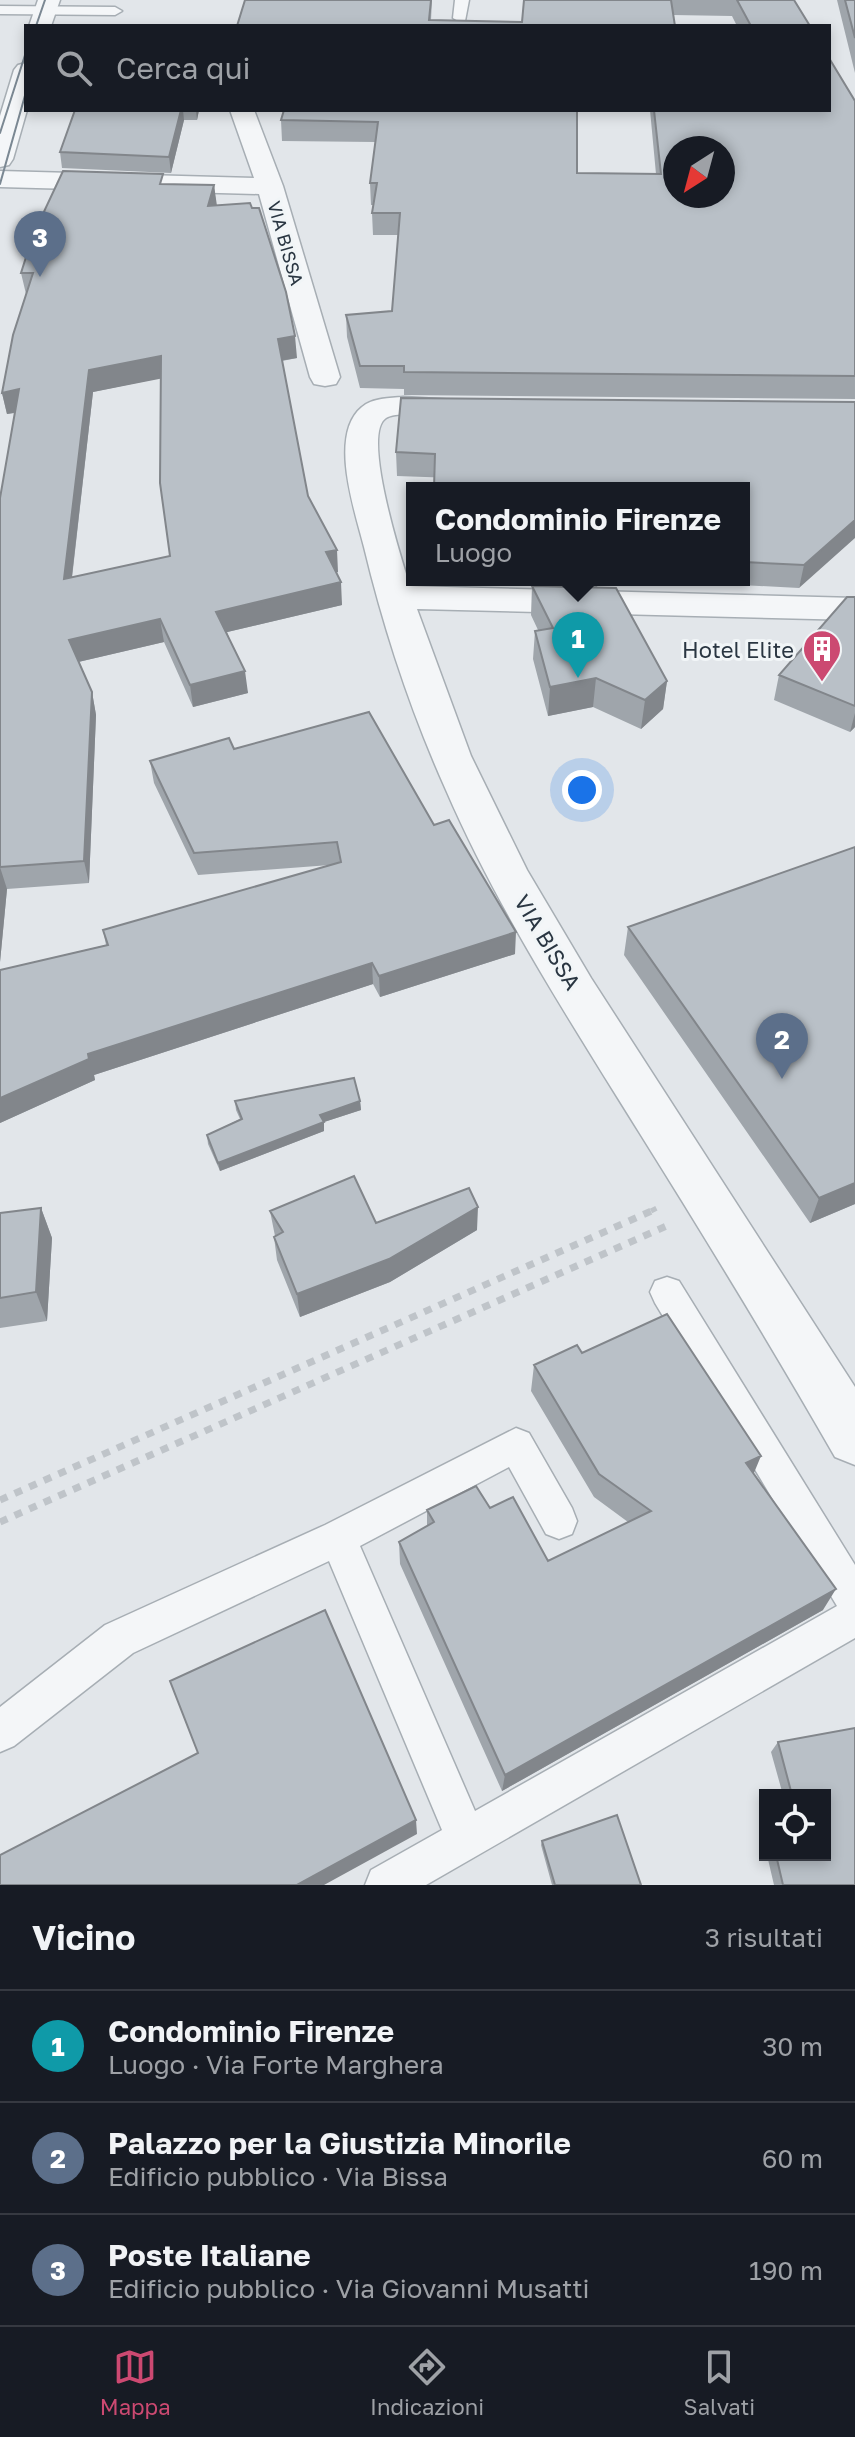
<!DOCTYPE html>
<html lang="it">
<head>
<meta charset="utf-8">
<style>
	body { margin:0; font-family:"Golos Text",sans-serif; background:#20242c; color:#f1f3f6 }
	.controls { position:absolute; right:24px; bottom:24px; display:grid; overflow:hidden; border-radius:0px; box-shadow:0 4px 12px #0003 }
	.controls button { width:72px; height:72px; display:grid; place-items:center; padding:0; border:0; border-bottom:2px solid #363941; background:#171b24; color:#f1f3f6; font:40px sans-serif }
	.compass { position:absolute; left:663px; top:136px; width:72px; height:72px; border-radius:50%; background:#171b24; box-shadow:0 4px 12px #0003; rotate:216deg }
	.you { position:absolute; left:582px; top:790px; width:28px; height:28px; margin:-20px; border:6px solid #fff; border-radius:50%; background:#1a73e8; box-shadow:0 0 0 12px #1a73e833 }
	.badge { display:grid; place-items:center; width:52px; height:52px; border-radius:50%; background:#cc4971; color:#fff; font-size:26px; font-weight:700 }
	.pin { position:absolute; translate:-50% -66px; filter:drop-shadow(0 2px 4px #0008) }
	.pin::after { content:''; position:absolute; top:42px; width:28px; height:24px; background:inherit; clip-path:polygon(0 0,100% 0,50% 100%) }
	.popup { position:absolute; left:406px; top:482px; width:344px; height:104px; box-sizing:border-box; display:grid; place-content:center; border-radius:0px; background:#171b24; filter:drop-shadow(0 2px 6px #0005); font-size:26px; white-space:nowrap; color:#9ea1a6 }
	.popup b { font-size:30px; color:#f1f3f6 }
	.popup::after { content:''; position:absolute; left:50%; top:100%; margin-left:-16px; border:16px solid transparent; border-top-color:#171b24 }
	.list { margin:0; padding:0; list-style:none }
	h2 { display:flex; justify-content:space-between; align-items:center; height:104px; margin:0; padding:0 32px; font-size:34px }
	h2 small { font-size:26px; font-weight:400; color:#9ea1a6 }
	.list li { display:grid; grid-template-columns:52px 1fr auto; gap:24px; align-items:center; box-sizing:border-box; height:112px; padding:0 32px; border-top:2px solid #363941 }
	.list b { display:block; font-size:30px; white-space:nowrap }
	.list p { margin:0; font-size:26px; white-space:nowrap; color:#9ea1a6 }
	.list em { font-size:26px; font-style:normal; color:#9ea1a6 }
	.icon { flex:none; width:44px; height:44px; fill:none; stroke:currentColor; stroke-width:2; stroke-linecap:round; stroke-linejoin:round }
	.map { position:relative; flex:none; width:855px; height:1885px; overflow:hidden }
	.search { position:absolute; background:#171b24; box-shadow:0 4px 12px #0003; left:24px; right:24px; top:24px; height:88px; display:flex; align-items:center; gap:20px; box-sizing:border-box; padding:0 28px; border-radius:0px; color:#9ea1a6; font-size:30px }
	.sheet { height:440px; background:#171b24 }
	nav { display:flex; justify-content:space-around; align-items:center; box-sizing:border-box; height:112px; border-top:2px solid #363941; background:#171b24; font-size:22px; color:#9ea1a6 }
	nav a { display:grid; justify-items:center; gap:4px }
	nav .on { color:#cc4971 }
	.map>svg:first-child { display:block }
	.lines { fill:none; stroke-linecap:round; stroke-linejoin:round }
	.service-casing { stroke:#a7aeb4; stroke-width:3 }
	.minor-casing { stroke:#a7aeb4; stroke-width:3 }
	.tertiary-casing { stroke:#a7aeb4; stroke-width:3 }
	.path-far1 { stroke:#bfc4c9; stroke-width:5; stroke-dasharray:6 6; stroke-linecap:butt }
	.path { stroke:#bfc4c9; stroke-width:7; stroke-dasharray:8 8; stroke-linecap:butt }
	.service { fill:#f4f6f8; fill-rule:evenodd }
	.minor { fill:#f4f6f8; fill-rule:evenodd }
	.tertiary { fill:#f4f6f8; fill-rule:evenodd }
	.tram { stroke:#7b8893; stroke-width:2 }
	.wall { fill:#9fa5ab; fill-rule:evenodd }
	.shaded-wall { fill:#82868b }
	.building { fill:#b9c0c7; stroke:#82868b; stroke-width:2; fill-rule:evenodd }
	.labels { text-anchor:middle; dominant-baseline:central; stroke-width:6; stroke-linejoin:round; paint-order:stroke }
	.far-street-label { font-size:18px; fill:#2a3642; stroke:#f1f5f7 }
	.poi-label { font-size:22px; fill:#2a3642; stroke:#f1f5f7; text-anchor:end }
	.street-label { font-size:22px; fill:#2a3642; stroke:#f1f5f7 }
</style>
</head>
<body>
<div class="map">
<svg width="855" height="1885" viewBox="0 0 855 1885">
	<rect width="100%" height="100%" fill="#e2e6ea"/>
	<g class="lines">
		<g class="service-casing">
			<path id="service" d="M455 0H469L465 21 460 22 453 18Z
				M0 6 115 7 122 11 115 15 0 14Z
				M667 1277 679 1281 855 1565V1638L426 1885H365L371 1870 442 1830 329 1561 133 1653 14 1746 0 1752V1707L105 1625 325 1525 516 1428 529 1433 572 1508 577 1521 572 1534 559 1539 546 1534 509 1467 360 1546 475 1811 837 1606 655 1303 650 1292 655 1281Z"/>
		</g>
		<g class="minor-casing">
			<path id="minor" d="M230 110H254L283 186 340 377 336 384 325 386 314 384 310 377 259 194 0 187V171L254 178Z
				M403 397 472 401 477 408 472 415C451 420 401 409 386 418 361 434 402 561 410 586L855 598V620L417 609 471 756 527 870 591 978 855 1387V1465L835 1457C772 1347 706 1239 639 1132 570 1021 498 910 446 790 411 712 384 630 364 547 355 511 328 435 362 407 372 398 390 398 403 397Z"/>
		</g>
		<g class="tertiary-casing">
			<path id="tertiary" d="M38 0H60L51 26H29Z
				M26 63 27 110 13 159 9 165 0 167V116L14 70 18 65Z"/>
		</g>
		<path class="path-far1" d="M651 1211 657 1208"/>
		<path class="path" d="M0 1500 656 1209
			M0 1522 671 1224"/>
		<use href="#service" class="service"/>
		<use href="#minor" class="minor"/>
		<use href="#tertiary" class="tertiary"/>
		<path class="tram" d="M36 26 45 0
			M0 133 26 52
			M0 184 26 92"/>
	</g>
	<path class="wall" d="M245 0H432L431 20 522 22 524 0H794L810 26H737L732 16 673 15 675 26H237Z
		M837 0H855V73Z
		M855 101V399L404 395V389L360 388 347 337 346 315 392 311 398 235H373L372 213 373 205H371L370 183 375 142 282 141 281 120 577 110V173L656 174 650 110H829Z
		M75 110H199L197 120H184L171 173 62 168 60 152Z
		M164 184 214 185 216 205 297 358 282 361 308 496 338 572H336L342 605 227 632 248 693 193 707 164 642 78 662 92 692 96 715 89 883 7 889 0 962V498L15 413 7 414 2 393 26 294 21 273ZM160 378 170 556 72 578 93 392Z
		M855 402 799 588 682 582V580H744V488L397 476 396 452Z
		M477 580H598L597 588 667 681 663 709 641 729 593 707 548 716 533 659 535 631 538 630 531 615 532 586H517L515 581Z
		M855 597V727L850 732 774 700 779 675Z
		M234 749 434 825 515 954 380 997 373 984 94 1075 95 1080 0 1123V970L106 945 103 930 330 865 198 875 154 783 150 761Z
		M855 847V1204L810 1223 624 955 628 927Z
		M235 1101H360L361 1110 324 1122V1131L220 1171 208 1144 207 1135 240 1119 236 1110Z
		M41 1208 52 1238 47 1321 0 1328V1213Z
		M270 1211 376 1223 477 1230 390 1282 300 1317 277 1260 274 1237 275 1236Z
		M582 1353 754 1474 823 1610 502 1791 400 1564 399 1542 427 1526V1510L490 1508 548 1561 628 1522 594 1497 531 1391 534 1365Z
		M855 1728V1885H774L767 1855H825V1795H783L771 1752 778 1742Z
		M542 1841 641 1885H552L541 1845Z"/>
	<path class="shaded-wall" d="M181 110H183L184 120 171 173 169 157Z
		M196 110H199L197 120Z
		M214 185 217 206H208Z
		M295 336 297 358 279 361 278 339Z
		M161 356 164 378 93 392 69 602 64 579 89 370Z
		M19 389 24 411 7 414 2 393Z
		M855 520V538L799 588 804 565Z
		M337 550 338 572 328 575 326 552Z
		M341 582 342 605 219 634 216 612Z
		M160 619 164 642 74 663 69 640Z
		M245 671 248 693 193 707 190 685Z
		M596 678 593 707 548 716 550 687Z
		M667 681 663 709 641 729 645 700Z
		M92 692 96 715 89 883 84 861Z
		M855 713V727L850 732Z
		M0 867 7 889 0 962Z
		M516 932 515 954 380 997 379 976Z
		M372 963 373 984 94 1075 95 1080 0 1123V1098L88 1054Z
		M360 1101 361 1110 324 1122V1131L220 1171 218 1163 320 1115Z
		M855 1183V1204L810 1223 819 1198Z
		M478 1207 477 1230 390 1282 300 1317 297 1294Z
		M41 1208 52 1238 47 1321 36 1292Z
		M761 1456 751 1480 746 1463Z
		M836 1589 823 1610 502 1791 505 1775Z
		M416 1820 417 1834 324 1885H297Z"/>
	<path class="building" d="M245 0H431L429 20 522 22 524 0H671L675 26H237Z
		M737 0H794L810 26H751Z
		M845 0H855V38Z
		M829 58 855 101V376L404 372V366H360L346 315 392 311 400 213H372L377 183H370L378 122 281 120 284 110H577V173L661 174 654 110H829ZM675 148H723V196H675Z
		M75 110H181L169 157 60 152Z
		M63 171 163 174 160 184 214 185 208 206 250 203 252 208H259L286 292 295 336 278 339 308 496 337 550 326 552 341 582 216 612 245 671 190 685 160 619 69 640 92 692 84 861 0 867V498L19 389 2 393 13 335 33 273H21L33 235ZM161 356 160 483 170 556 64 579 89 370Z
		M401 398 855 402V520L804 565 744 562V488H434L435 454 396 452Z
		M532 586 616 588 667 681 645 700 596 678 550 687 535 631 553 628Z
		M847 597H855V706L779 675Z
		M369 712 434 825 449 820 516 932 379 976 372 963 88 1054 89 1059 0 1098V970L108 945 103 930 341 862 337 842 194 853 150 761 229 738 234 749Z
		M855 847V1183L819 1198 628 927Z
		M354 1078 360 1101 320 1115 324 1122 218 1163 207 1135 242 1119 235 1101Z
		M354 1176 376 1223 469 1188 478 1207 389 1259 297 1294 274 1237 283 1232 270 1211Z
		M41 1208 36 1292 0 1298V1213Z
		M667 1314 761 1456 746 1463 836 1589 505 1775 399 1542 434 1522 427 1510 476 1486 490 1508 513 1497 548 1561 651 1511 599 1474 534 1365 577 1345 582 1353Z
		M325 1610 416 1820 297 1885H0V1855L198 1753 170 1681Z
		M855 1728V1885H783L776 1855H825V1795H792L778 1742Z
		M617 1815 641 1885H555L542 1841Z"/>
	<defs>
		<g id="building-pin" transform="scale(2)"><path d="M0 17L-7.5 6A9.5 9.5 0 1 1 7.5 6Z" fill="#cc4971" stroke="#f1f5f7"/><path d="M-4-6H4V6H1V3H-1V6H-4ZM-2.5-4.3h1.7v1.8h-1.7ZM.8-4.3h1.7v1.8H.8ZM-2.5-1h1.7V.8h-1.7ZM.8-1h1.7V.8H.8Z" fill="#fff"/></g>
	</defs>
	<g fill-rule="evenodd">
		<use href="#building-pin" x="822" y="649"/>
	</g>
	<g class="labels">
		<g class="far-street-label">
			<text transform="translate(286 243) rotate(74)">VIA BISSA</text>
		</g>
		<g class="poi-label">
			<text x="794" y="649">Hotel Elite</text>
		</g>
		<g class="street-label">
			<text transform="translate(548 942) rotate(59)">VIA BISSA</text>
		</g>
	</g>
</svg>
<div class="controls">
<button><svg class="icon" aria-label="locate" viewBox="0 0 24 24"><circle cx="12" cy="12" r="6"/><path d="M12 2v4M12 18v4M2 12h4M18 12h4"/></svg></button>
</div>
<svg class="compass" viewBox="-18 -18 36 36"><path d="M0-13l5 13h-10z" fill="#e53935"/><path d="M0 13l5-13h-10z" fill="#9ea1a6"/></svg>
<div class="you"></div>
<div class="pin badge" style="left:578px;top:678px;background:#0f9aa8">1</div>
<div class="popup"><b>Condominio Firenze</b>Luogo</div>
<div class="pin badge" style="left:782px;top:1079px;background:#5c6f8a">2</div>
<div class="pin badge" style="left:40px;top:277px;background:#5c6f8a">3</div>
<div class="search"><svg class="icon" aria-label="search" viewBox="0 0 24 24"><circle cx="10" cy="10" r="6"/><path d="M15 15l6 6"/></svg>Cerca qui</div>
</div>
<section class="sheet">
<h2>Vicino<small>3 risultati</small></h2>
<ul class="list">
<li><span class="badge" style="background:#0f9aa8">1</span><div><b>Condominio Firenze</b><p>Luogo · Via Forte Marghera</p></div><em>30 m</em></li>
<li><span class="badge" style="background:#5c6f8a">2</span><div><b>Palazzo per la Giustizia Minorile</b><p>Edificio pubblico · Via Bissa</p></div><em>60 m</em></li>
<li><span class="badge" style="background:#5c6f8a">3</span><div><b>Poste Italiane</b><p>Edificio pubblico · Via Giovanni Musatti</p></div><em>190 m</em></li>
</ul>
</section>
<nav>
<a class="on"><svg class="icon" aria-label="map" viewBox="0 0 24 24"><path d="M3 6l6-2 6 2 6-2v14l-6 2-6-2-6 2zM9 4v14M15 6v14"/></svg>Mappa</a>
<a><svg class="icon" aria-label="directions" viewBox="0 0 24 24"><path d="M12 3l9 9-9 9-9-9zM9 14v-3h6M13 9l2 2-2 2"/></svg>Indicazioni</a>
<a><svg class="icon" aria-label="saved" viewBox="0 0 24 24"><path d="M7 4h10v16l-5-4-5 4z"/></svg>Salvati</a>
</nav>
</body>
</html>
